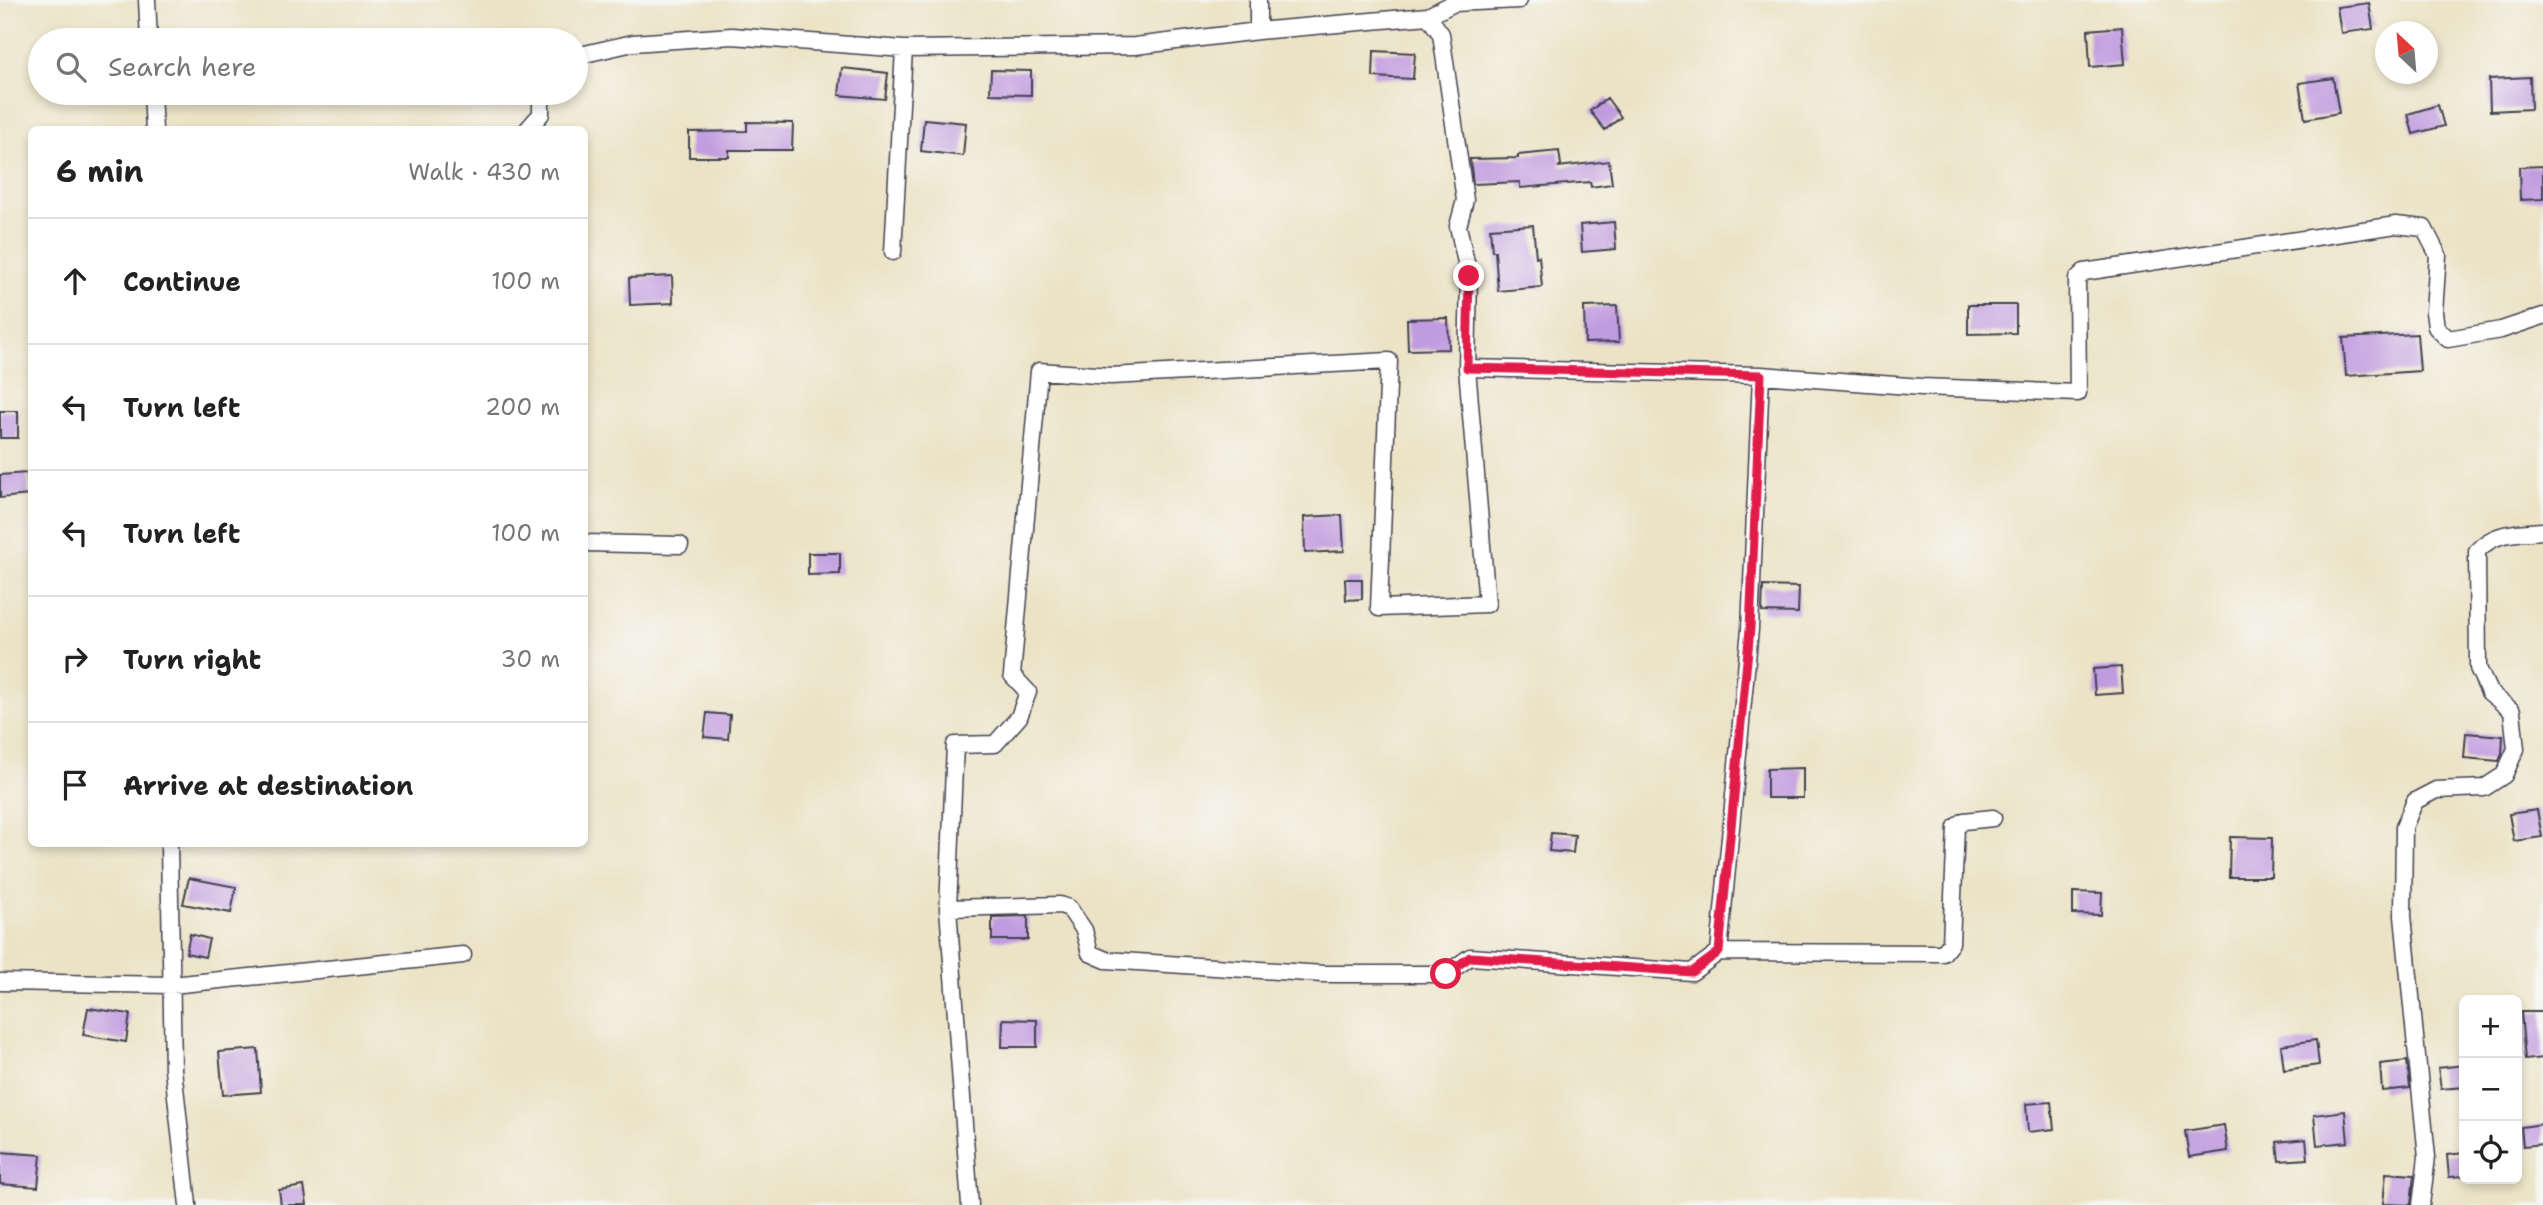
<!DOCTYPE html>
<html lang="en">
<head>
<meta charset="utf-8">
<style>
	body { margin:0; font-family:"Shantell Sans",sans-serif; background:#f6f6f6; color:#222 }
	.controls { position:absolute; right:21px; bottom:21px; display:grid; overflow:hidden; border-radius:10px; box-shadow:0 4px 10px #0003 }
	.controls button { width:63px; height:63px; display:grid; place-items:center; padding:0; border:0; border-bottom:2px solid #e0e0e0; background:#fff; color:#222; font:35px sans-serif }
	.compass { position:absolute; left:2375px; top:21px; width:63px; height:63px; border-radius:50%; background:#fff; box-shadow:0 4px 10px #0003; rotate:334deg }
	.stop { position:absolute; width:21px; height:21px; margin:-16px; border:5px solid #e11d48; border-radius:50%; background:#fff }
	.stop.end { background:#e11d48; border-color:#fff; box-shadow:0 2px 7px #0008 }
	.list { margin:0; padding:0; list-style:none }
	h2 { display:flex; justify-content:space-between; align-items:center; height:91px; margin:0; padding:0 28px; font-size:30px }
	h2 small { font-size:23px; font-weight:400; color:#767676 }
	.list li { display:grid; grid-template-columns:46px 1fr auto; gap:21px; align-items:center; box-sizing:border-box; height:126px; padding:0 28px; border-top:2px solid #e0e0e0 }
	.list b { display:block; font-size:26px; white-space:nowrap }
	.list em { font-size:23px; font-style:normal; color:#767676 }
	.icon { flex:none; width:38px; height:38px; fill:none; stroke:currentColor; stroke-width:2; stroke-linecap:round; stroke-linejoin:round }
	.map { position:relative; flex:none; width:2543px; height:1205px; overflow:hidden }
	.search { position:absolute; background:#fff; box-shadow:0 4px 10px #0003; left:28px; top:28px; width:560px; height:77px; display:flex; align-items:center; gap:18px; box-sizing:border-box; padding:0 24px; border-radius:38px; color:#767676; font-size:26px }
	.panel { position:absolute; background:#fff; box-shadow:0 4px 10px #0003; left:28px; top:126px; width:560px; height:721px; border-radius:10px }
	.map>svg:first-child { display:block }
	.building { fill:#c19bdf }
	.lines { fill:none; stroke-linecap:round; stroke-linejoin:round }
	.minor-casing { stroke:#403f50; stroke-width:19 }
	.minor { stroke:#fff; stroke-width:16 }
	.route { stroke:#e11d48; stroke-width:9 }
</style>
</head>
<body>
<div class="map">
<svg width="2543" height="1205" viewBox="0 0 2543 1205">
	<rect width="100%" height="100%" fill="#f6f6f2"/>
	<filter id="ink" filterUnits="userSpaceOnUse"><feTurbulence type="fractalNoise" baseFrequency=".0143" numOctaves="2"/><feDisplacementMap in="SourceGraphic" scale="14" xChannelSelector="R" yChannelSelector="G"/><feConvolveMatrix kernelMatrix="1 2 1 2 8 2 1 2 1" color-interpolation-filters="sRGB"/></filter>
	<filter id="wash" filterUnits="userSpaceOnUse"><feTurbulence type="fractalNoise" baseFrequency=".00686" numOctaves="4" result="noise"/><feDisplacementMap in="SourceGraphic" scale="28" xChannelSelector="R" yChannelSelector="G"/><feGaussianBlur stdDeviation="1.57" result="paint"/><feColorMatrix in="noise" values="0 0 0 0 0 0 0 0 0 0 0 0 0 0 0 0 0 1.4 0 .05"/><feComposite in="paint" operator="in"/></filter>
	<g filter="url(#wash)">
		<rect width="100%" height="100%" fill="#ece3c6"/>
		<g id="blocks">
			<path class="building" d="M2369 3 2373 29 2341 33 2337 7Z
				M2122 27 2125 64 2090 67 2088 30Z
				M1374 51 1415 53 1413 79 1373 77Z
				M842 68 888 73 885 99 839 95Z
				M991 70 1031 71V95L990 94Z
				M2530 77 2531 109 2490 111 2489 79Z
				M2333 78 2339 113 2305 119 2299 83Z
				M1607 98 1621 117 1605 130 1590 111Z
				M2438 105 2444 126 2413 134 2408 114Z
				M924 119 966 123 963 156 921 151Z
				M747 122 793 123 792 150H729V157H689V132L747 131Z
				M1559 151 1561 165 1558 167 1609 161 1612 184 1591 187 1590 182 1520 188V182L1473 184 1470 159 1518 158V155Z
				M2543 166V199L2520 200 2519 167Z
				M1614 222 1616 249 1582 252 1580 225Z
				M1533 225 1536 257 1539 256 1542 287 1498 291 1495 251H1492L1490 228Z
				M672 276 673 303 630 305 629 278Z
				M1968 305H2016V333L1968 334Z
				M1617 306 1619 342 1585 343 1584 307Z
				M1448 318 1449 349 1408 350 1407 319Z
				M2417 334 2420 371 2346 376 2343 338Z
				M0 411H18V438H0Z
				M27 473 29 495 0 498V475Z
				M1342 515 1344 551 1305 553 1304 517Z
				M808 553H840V574L808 575Z
				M1345 579H1362V599L1346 600Z
				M1763 586 1799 587 1798 613 1762 612Z
				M2121 667 2123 693 2095 695 2093 669Z
				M707 713 730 715 728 739 704 737Z
				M2466 733 2503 736 2502 754 2499 761 2464 758Z
				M1803 768V798H1767V769Z
				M2537 810 2542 837 2514 841 2509 814Z
				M1551 833 1575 835 1573 853 1549 851Z
				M2230 837 2272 838 2271 877H2229Z
				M189 878 236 887 231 913 183 904Z
				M2073 892 2102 893 2101 915 2073 914Z
				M1028 916V940H992V917Z
				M190 934 209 939 205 957 186 953Z
				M88 1008 130 1014 126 1042 83 1035Z
				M2521 1012H2543V1058L2525 1060Z
				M1003 1019 1037 1020V1047H1002Z
				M2316 1040 2319 1065 2284 1070 2281 1045Z
				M258 1049 261 1092 223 1095 219 1052Z
				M2407 1061 2410 1088 2382 1091 2380 1064Z
				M2464 1065V1087L2441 1089 2438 1068Z
				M2051 1102 2054 1129 2028 1132 2026 1104Z
				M2345 1111 2348 1142 2317 1145 2314 1115Z
				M2543 1124V1144L2523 1146 2521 1127Z
				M2224 1125 2228 1151 2189 1157 2185 1131Z
				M2306 1139 2308 1159 2279 1161 2277 1142Z
				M0 1152 41 1155 38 1187 0 1184Z
				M2464 1153V1176L2449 1177 2447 1155Z
				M2386 1173 2414 1175 2411 1205 2383 1204Z
				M304 1186 307 1205H281L279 1190Z"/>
		</g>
	</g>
	<g filter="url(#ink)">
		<use href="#blocks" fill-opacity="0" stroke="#403f50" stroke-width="2"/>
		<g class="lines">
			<g class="minor-casing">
				<path id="minor" d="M147 0 149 40
					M1258 31 1428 16 1454 3 1519 0
					M576 56 633 43 732 36 904 49 1135 46 1258 31V0
					M152 93 154 130
					M527 130 541 114V93
					M893 252 904 49
					M1761 375 1922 387 2078 393 2077 279 2084 272 2396 225 2424 228 2438 255 2434 312 2436 327 2448 339 2501 330 2543 316
					M584 543 680 545
					M169 844 173 1069 188 1205
					M948 908 1060 905 1069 908 1084 930 1090 953 1106 960 1323 974H1446L1470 957 1692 972 1719 952 1750 629 1761 375 1467 368
					M1719 952 1943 953 1951 943 1956 827 1964 821 1993 818
					M0 982 172 985 463 955
					M970 1205 948 908 955 745 995 744 1019 717 1028 692 1012 675 1039 371 1111 376 1389 361 1379 608 1487 604 1467 368 1469 276 1458 226 1465 200 1441 34 1428 16
					M2421 1205 2427 1157 2403 916 2404 827 2415 801 2436 790 2484 788 2504 775 2516 749 2512 711 2489 692 2478 668 2477 551C2495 531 2518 533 2543 531"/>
			</g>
			<use href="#minor" class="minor"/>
		</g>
	</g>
	<g class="lines" filter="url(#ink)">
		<path class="route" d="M1446 974 1470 957 1692 972 1719 952 1750 629 1761 375 1467 368 1469 276"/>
	</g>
</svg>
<div class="controls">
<button>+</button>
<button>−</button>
<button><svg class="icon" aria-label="locate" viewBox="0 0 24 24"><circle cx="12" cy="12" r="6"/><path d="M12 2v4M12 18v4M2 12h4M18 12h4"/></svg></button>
</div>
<svg class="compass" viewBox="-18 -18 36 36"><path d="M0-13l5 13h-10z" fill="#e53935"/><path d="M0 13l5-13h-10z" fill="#767676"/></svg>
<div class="stop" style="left:1446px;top:974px"></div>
<div class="stop end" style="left:1469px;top:276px"></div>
<div class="search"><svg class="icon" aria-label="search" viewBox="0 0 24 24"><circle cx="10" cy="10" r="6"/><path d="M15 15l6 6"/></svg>Search here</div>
<section class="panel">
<h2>6 min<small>Walk · 430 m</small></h2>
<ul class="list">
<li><svg class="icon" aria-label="ahead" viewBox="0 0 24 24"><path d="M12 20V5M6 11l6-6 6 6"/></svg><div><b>Continue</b></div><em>100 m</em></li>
<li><svg class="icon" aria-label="left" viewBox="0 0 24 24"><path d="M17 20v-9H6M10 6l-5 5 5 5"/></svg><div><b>Turn left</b></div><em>200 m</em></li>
<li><svg class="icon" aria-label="left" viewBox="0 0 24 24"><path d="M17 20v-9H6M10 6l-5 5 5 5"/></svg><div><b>Turn left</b></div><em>100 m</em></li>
<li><svg class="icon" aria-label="right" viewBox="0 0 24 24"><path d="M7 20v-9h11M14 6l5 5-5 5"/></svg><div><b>Turn right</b></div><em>30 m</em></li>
<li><svg class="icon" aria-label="arrive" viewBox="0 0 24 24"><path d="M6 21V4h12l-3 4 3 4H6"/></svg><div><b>Arrive at destination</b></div></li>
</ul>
</section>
</div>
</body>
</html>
